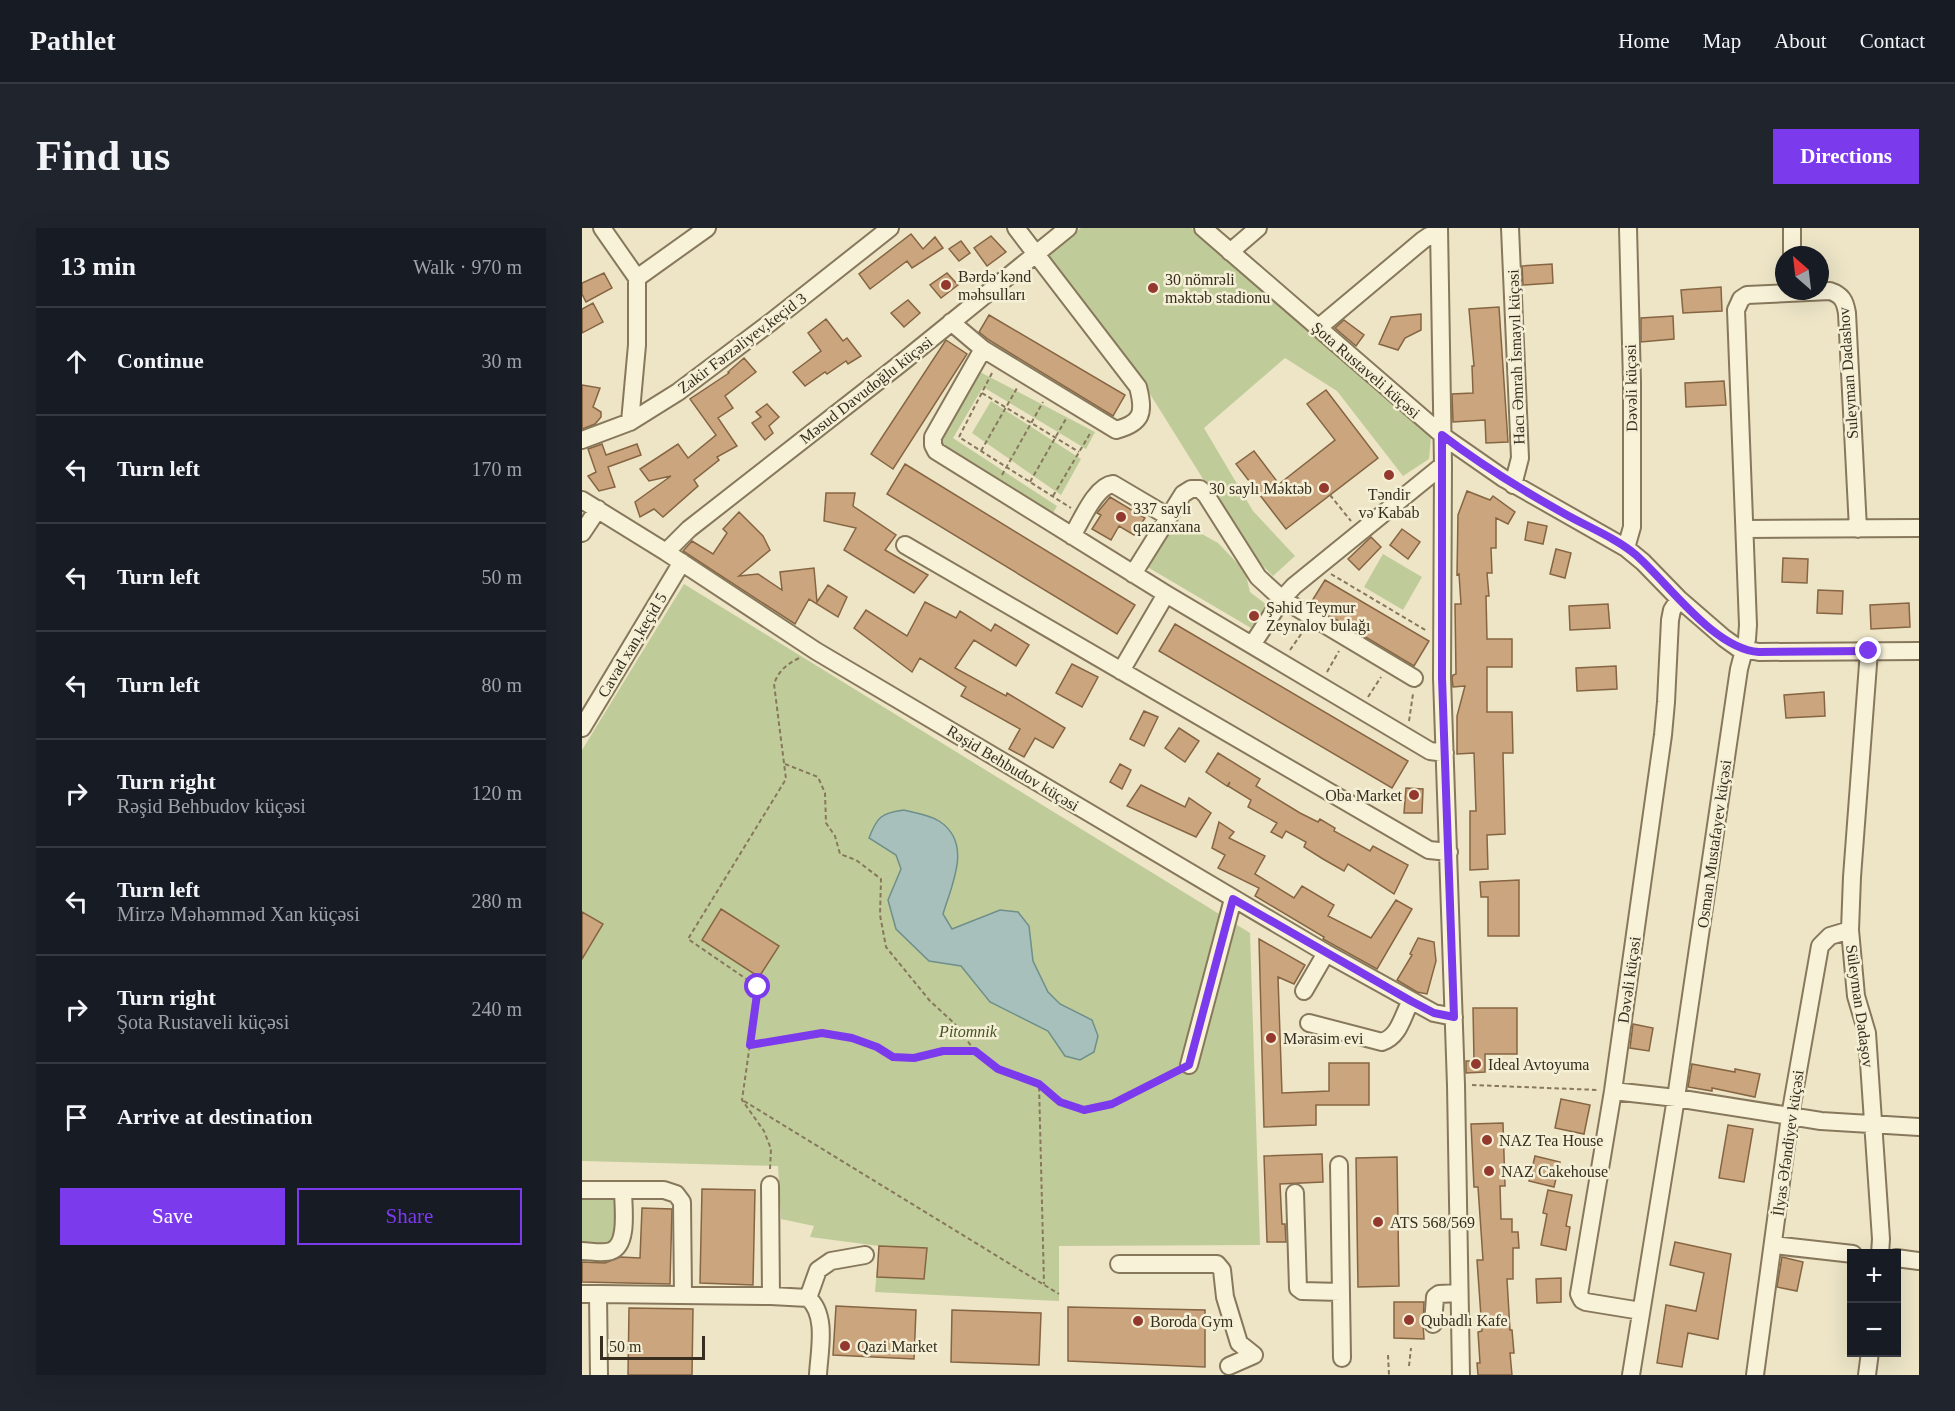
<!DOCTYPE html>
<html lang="en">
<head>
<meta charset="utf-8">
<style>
	body { margin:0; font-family:"Times New Roman",serif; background:#20242c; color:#f1f3f6 }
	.controls { position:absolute; right:18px; bottom:18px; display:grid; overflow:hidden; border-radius:0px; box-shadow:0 6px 24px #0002 }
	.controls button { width:54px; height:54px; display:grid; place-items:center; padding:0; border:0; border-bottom:2px solid #363941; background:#171b24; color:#f1f3f6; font:30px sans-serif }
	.compass { position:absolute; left:1193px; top:18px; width:54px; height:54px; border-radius:50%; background:#171b24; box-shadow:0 6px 24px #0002; rotate:332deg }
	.scale { position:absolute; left:18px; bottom:15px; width:105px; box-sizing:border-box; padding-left:6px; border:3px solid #382e1f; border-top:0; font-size:16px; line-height:21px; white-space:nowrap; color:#382e1f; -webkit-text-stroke:4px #f4efd5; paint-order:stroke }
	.stop { position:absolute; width:18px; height:18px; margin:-14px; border:4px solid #7c3aed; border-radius:50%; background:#fff }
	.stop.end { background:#7c3aed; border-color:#fff; box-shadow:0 2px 6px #0008 }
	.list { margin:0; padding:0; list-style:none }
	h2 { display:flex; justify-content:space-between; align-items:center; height:78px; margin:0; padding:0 24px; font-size:26px }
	h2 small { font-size:20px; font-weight:400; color:#9ea1a6 }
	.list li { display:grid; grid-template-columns:39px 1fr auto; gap:18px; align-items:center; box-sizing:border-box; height:108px; padding:0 24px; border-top:2px solid #363941 }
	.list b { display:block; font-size:22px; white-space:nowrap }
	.list p { margin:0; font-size:20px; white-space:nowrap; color:#9ea1a6 }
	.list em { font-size:20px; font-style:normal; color:#9ea1a6 }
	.actions { display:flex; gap:12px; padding:18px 24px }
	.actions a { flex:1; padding:14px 0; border:2px solid #7c3aed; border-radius:0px; text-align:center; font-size:21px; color:#7c3aed }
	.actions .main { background:#7c3aed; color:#fff }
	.icon { flex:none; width:33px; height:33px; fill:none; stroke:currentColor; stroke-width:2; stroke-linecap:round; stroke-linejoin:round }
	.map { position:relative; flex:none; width:1337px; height:1147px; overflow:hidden; border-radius:0px }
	header { display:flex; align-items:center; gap:36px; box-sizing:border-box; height:84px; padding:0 30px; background:#171b24; border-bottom:2px solid #363941 }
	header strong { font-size:28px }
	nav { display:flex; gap:33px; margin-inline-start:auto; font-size:21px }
	.intro { display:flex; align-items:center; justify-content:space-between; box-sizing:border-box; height:144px; padding:0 36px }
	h1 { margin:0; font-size:42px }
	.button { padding:15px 27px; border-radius:0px; background:#7c3aed; color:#fff; font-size:21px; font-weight:700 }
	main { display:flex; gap:36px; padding:0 36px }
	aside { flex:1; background:#171b24; border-radius:0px; box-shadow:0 6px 24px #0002 }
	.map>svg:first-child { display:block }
	.green { fill:#c0cb9a }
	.water { fill:#a7c0bc; stroke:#6e8f8a; stroke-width:1.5 }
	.building { fill:#caa57d; stroke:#866543; stroke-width:1.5 }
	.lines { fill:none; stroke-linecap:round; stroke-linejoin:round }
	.minor-casing { stroke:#87785c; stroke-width:20 }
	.path { stroke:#87785c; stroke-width:2; stroke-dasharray:4.5 3; stroke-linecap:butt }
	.minor { stroke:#f8f2d9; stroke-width:16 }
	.route { stroke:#7c3aed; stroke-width:8 }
	.poi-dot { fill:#94392e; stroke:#f4efd5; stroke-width:2 }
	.labels { text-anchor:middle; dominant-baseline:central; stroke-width:5; stroke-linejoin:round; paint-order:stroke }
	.poi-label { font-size:16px; fill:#382e1f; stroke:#f4efd5; text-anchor:start }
	.street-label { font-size:16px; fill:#382e1f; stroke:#f4efd5 }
	.park-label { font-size:16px; font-style:italic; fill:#445427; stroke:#f4efd5 }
</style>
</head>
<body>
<header>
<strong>Pathlet</strong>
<nav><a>Home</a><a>Map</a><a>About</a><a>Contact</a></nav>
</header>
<div class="intro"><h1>Find us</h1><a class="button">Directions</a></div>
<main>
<aside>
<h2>13 min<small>Walk · 970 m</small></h2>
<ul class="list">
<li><svg class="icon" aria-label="ahead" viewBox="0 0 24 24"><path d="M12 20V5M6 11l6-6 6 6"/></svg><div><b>Continue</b></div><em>30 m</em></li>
<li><svg class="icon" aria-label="left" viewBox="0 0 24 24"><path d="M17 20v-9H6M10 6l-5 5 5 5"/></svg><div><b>Turn left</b></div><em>170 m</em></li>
<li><svg class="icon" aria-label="left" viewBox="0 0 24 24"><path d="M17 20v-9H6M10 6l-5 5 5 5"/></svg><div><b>Turn left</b></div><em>50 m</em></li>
<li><svg class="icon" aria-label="left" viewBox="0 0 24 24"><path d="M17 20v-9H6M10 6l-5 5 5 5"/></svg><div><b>Turn left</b></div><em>80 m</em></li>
<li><svg class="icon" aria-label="right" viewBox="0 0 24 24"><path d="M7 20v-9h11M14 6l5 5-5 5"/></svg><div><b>Turn right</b><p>Rəşid Behbudov küçəsi</p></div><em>120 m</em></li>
<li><svg class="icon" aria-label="left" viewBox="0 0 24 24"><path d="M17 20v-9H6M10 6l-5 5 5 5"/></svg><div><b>Turn left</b><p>Mirzə Məhəmməd Xan küçəsi</p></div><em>280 m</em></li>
<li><svg class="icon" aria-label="right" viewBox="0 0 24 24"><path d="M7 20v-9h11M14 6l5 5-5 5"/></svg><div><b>Turn right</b><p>Şota Rustaveli küçəsi</p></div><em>240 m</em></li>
<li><svg class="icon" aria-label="arrive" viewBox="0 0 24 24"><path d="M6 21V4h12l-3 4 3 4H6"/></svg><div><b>Arrive at destination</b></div></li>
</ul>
<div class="actions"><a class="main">Save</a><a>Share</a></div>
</aside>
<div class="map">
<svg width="1337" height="1147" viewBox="0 0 1337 1147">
	<rect width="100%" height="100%" fill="#ede5c6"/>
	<path class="green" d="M499 0H609L849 209 847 231 821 248 755 163 703 130 622 200 671 283 713 328 691 348 666 323 563 158 463 28Z
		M398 144 513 204 504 221 401 159 371 210 475 278 471 285 357 217Z
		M409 173 499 231 479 267 390 205Z
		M593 291 636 315 663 343 668 364 685 377 669 400 562 337Z
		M801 326 840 349 821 382 782 359Z
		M102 356 668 705 678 1017 477 1018V1073L293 1064 297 1018 228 1009 232 998 199 991 196 938 0 933V522Z
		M0 968H33L31 1015H0Z"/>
	<path class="water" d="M322 582C333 585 348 587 357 593 391 615 370 656 361 686L370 701 418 682 436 684 447 698 451 733 466 764 478 776 510 792 516 808 512 824 498 832 483 828 466 803 408 774 379 738 347 733 314 701 306 672 319 641 314 627 287 610C295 589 299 585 322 582Z"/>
	<path class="building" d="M329 6 341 21 353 9 361 20 330 40 325 33 288 61 277 46Z
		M409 8 424 24 405 38 392 20Z
		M379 13 388 25 377 33 367 21Z
		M970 36 971 55 941 57 940 38Z
		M22 45 30 60 4 74 0 66V55Z
		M365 45 376 57 359 70 348 57Z
		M1139 59 1140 83 1101 85 1099 62Z
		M326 72 338 85 322 99 309 85Z
		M11 75 21 94 0 105V81Z
		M917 79 926 214 904 215 903 192 871 194 870 166 891 165 890 138H892L887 81Z
		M839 86V102L823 110 816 122 797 116 809 89Z
		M407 87 543 167 531 188 407 112 397 104Z
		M1091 88 1092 111 1059 114V90Z
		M244 91 261 113 265 110 279 128 266 136 264 133 245 146 243 144 223 158 211 144 239 123 226 105Z
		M762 92 782 107 774 118 753 100Z
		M364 112 385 126 311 241 289 226Z
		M162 130 174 144 143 168 151 180 136 190 155 218 135 229 137 232 112 252 116 258 81 289 72 281 58 289 53 274 89 248 67 253 58 241 96 216 106 230 134 207 108 171 147 145 146 144Z
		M1142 153 1144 177 1104 179 1103 155Z
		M0 157 18 160 11 179 19 184V189L13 196 0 201Z
		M744 162 796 230 704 301 654 236 672 223 697 256 753 212 725 176Z
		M185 176 197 189 187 198 191 205 183 212 170 195 179 189 174 184Z
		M20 216 24 227 55 216 59 227 26 239 33 259 17 263 6 248 14 244 6 221Z
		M323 236 553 377 535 406 305 266Z
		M885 263 908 272 911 268 933 284 926 296 914 290V320H909L910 345H905L907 368H904L905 411H930V439H905V484H930L931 525H921L923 606 905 607 906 641 888 642V583H894L892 525 875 526V488L883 458 871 459 870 450 871 447 874 446 873 376H879L877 346 875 347 876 287Z
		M244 265H273L271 278 314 307 303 322 346 347 332 365 262 322 274 300 242 293Z
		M528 269 563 290 552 307 537 298 529 312 510 301 519 287 515 285Z
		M157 284 181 308 188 322 157 348 176 346 200 362 198 344 232 340 235 374 246 357 265 369 256 389 227 371 213 396 101 323 110 313 131 326 145 305 141 301Z
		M946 294 965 298 961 316 943 312Z
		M820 301 838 314 826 331 808 317Z
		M789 309 799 319 777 342 766 331Z
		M974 321 989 325 983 350 968 346Z
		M1201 330 1226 331 1225 355 1200 354Z
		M743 352 847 413 832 438 728 376Z
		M1236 362 1261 363 1260 386 1235 385Z
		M343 374 374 390 378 383 409 403 413 396 447 417 434 438 392 412 373 440 424 468 425 465 483 500 471 520 453 510 442 529 427 521 438 501 379 468 384 459 338 430 330 444 272 400 284 382 325 408Z
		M1327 375 1328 399 1289 401 1288 377Z
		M1026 376 1028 400 988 402 987 378Z
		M593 396 826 533 810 560 577 423Z
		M490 436 516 449 500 479 474 465Z
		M1034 438 1035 461 995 463 994 440Z
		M1242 464 1243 488 1204 490 1202 467Z
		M562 483 576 489 562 518 548 511Z
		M597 500 617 513 603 534 583 520Z
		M636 525 678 551 674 558 718 585 736 594 738 591 753 600 752 603 788 623 791 618 826 637 812 666 766 636 762 643 741 631 722 619 724 614 704 603 700 610 689 604 695 595 666 579 669 572 646 558 648 554 645 558 624 544Z
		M538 536 549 542 540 561 528 554Z
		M559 557 603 579 607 570 629 585 614 609 545 578Z
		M824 560 841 561 840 585H822Z
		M637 594 652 604 647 610 683 628 673 646 712 670 720 658 752 677 746 688 789 710 814 672 830 681 795 741 741 711 742 709 673 668 677 660 636 640 643 627 630 620Z
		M937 652V708H906V669H899L898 654Z
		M139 681 197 718 177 749 120 712Z
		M0 684 21 696 0 731Z
		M836 710 852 714 854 733 845 766 835 764 815 752 830 727 828 726Z
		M677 711 723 737 712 756 696 749 700 865 747 863V835H787V877H734V897L682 899Z
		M891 780H935V826H903V844L884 845V833H892Z
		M1051 796 1071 800 1067 823 1048 820Z
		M1110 836 1153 844V841L1178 846 1173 869 1130 860V863L1106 859Z
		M979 871 1008 877 1002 906 973 900Z
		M921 895 923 958H918L919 991H930V1004H936L937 1020H931V1051H925L928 1102H930L932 1125H928L930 1147H896L895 1135H898L896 1104 900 1103 895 1032H901L896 959H892L889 896Z
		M1146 897 1171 901 1162 954 1137 950Z
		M740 926 741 954 698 956 700 996H703L704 1014H685L682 928Z
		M953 928 978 934 972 959 947 953Z
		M815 929 817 1058 776 1059 774 930Z
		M120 961 173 962 171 1057 118 1055Z
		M966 962 990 967 984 998 988 999 984 1022 959 1017 965 986 961 985Z
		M60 980 90 981 88 1056 0 1054V1034L23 1035 38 1029 58 1030Z
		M1093 1014 1149 1026 1136 1111 1106 1105 1100 1139 1075 1135 1084 1077 1114 1083 1122 1045 1088 1037Z
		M297 1018 345 1020 342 1051 295 1049Z
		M1200 1029 1221 1034 1215 1063 1195 1059Z
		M979 1050V1074L955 1075 954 1051Z
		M812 1074H842L841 1095 842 1111 812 1110Z
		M254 1078 334 1082 332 1131 251 1127Z
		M486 1079 623 1082V1139L486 1133Z
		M47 1080 111 1081 110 1147H46Z
		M370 1082 459 1085 457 1137 369 1134Z"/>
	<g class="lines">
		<g class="minor-casing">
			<path id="minor" d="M20 0 55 50V117L48 194
				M621 0 865 211 921 250 1044 320 1061 334 1097 371 1142 410 1156 420 1177 424 1337 423
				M857 0 861 237 860 450 874 857 879 1147
				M928 0 938 230 931 257
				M1210 0V27
				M648 24 676 0
				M55 50 125 0
				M369 94 401 121 351 209V217L354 223 584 366 848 523 863 525
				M736 100 841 12 847 8 857 5
				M401 121 534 202C560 195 563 185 556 159L434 0
				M0 212 48 194 96 164 189 94 308 0
				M0 272 84 324 234 423 744 725 852 785 872 789
				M1163 301 1337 300
				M0 305 16 281
				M490 308C499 294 513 258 531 256L587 289
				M323 317 847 622 867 624
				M1044 320 1050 299V154L1046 0
				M84 324 107 301 318 136 486 0
				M551 346 601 266 609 261H618L624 267 676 349 700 371 832 450
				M670 417 700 371 712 358 861 237
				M1287 423 1270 649 1268 702 1274 768 1285 805 1299 1011 1298 1026
				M539 443 584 366
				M0 500 100 334
				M722 763 744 725
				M727 795 800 814C818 808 820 788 829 773
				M607 837 651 671
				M1031 863 1094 870 1239 893 1337 899
				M757 937 760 1130
				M188 957 189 1068
				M0 962H82L94 966 100 974 101 1067
				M713 965 716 1060 720 1063 759 1064
				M1191 1017 1271 1026
				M0 1023C8 1023 21 1026 29 1023 47 1017 41 978 41 962
				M1314 1030 1337 1033
				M537 1036H635L640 1042 643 1069 657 1115 672 1127
				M0 1066H16
				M226 1070 236 1042 249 1033 283 1027
				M1059 1083 1004 1074 1000 1072 997 1066 1031 863 1081 507 1084 474 1088 392 1090 382 1097 371
				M851 1096 853 1069 857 1066 877 1065
				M647 1138 672 1127
				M17 1147 16 1066 189 1068 226 1070C246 1087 237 1124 236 1147
				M1049 1147 1094 870 1157 441 1165 411 1166 397 1154 82 1159 71 1165 67 1248 63C1260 67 1263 73 1265 85L1276 301
				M1173 1147 1208 888 1238 718 1248 708 1268 702
				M1285 1147 1288 1124"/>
		</g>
		<path class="path" d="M410 145 377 209 489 280
			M400 165 497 224
			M399 223 435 160
			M420 247 461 174
			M448 254 485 189
			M748 267 769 293
			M471 268 509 204
			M749 346 845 403
			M708 422 722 402
			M745 444 757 423
			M786 469 799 449
			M827 493 831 466
			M203 536 236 549 243 565 244 595 253 608 258 626 274 632 299 651 298 687 304 719 348 773 372 795 393 823
			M168 817 240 805 270 810 295 819 311 829 331 830 361 823H393L416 841 457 856 462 1056
			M457 856C469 867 484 880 502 882 526 884 572 856 594 844
			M890 857 1017 862
			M162 873 477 1066
			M188 941 189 921 182 903 160 872 176 759 106 711 204 551 192 456C197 442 204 437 217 430
			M806 1127 807 1147
			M827 1138 829 1120"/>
		<use href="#minor" class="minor"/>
	</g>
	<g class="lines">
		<path class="route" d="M176 759 168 817 240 805 270 810 295 819 311 829 332 830 361 823H393L416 841 457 856 478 874 502 882 530 876 607 837 651 671 829 773 852 785 872 789 860 450V207C899 237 940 262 983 286 1006 299 1034 310 1054 327 1087 356 1132 421 1177 424L1287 423"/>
	</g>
	<g class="poi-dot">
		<circle cx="364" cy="57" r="6"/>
		<circle cx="571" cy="60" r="6"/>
		<circle cx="807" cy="247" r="6"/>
		<circle cx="742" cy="260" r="6"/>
		<circle cx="539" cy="289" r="6"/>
		<circle cx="672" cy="388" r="6"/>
		<circle cx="832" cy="567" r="6"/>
		<circle cx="689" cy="810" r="6"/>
		<circle cx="894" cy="836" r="6"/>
		<circle cx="905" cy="912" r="6"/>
		<circle cx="907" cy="943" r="6"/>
		<circle cx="796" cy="994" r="6"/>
		<circle cx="827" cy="1092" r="6"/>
		<circle cx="556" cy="1093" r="6"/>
		<circle cx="263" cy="1118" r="6"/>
	</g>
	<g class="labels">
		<g class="poi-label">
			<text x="376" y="48">Bərdə kənd<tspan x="376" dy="18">məhsulları</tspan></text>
			<text x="583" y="51">30 nömrəli<tspan x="583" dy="18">məktəb stadionu</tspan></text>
			<text x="730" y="260" text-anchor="end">30 saylı Məktəb</text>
			<text x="807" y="266" text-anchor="middle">Təndir<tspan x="807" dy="18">və Kabab</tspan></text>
			<text x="551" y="280">337 saylı<tspan x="551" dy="18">qazanxana</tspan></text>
			<text x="684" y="379">Şəhid Teymur<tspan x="684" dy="18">Zeynalov bulağı</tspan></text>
			<text x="820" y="567" text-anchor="end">Oba Market</text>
			<text x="701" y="810">Mərasim evi</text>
			<text x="906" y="836">Ideal Avtoyuma</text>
			<text x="917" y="912">NAZ Tea House</text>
			<text x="919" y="943">NAZ Cakehouse</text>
			<text x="808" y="994">ATS 568/569</text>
			<text x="839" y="1092">Qubadlı Kafe</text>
			<text x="568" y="1093">Boroda Gym</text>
			<text x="275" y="1118">Qazi Market</text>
		</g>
		<g class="street-label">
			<text transform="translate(160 115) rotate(-37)">Zakir Fərzəliyev,keçid 3</text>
			<text transform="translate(934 129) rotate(-92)">Hacı Əmrah İsmayıl küçəsi</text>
			<text transform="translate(784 142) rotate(41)">Şota Rustaveli küçəsi</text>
			<text transform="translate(1266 145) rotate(-94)">Suleyman Dadashov</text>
			<text transform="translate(1049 160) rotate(-91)">Dəvəli küçəsi</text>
			<text transform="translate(284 162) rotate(-38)">Məsud Davudoğlu küçəsi</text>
			<text transform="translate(50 417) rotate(-59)">Cavad xan,keçid 5</text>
			<text transform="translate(431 540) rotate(31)">Rəşid Behbudov küçəsi</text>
			<text transform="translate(1132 616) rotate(-82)">Osman Mustafayev küçəsi</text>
			<text transform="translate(1047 752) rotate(-82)">Dəvəli küçəsi</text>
			<text transform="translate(1278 778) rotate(82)">Süleyman Dadaşov</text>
			<text transform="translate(1206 915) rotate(-82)">İlyas Əfəndiyev küçəsi</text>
		</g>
		<g class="park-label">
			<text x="386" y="803">Pitomnik</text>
		</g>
	</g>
</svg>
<div class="controls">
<button>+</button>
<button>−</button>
</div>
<svg class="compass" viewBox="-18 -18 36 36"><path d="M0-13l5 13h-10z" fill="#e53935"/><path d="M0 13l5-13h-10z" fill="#9ea1a6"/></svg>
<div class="scale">50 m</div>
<div class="stop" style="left:176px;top:759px"></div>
<div class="stop end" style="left:1287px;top:423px"></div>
</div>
</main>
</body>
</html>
